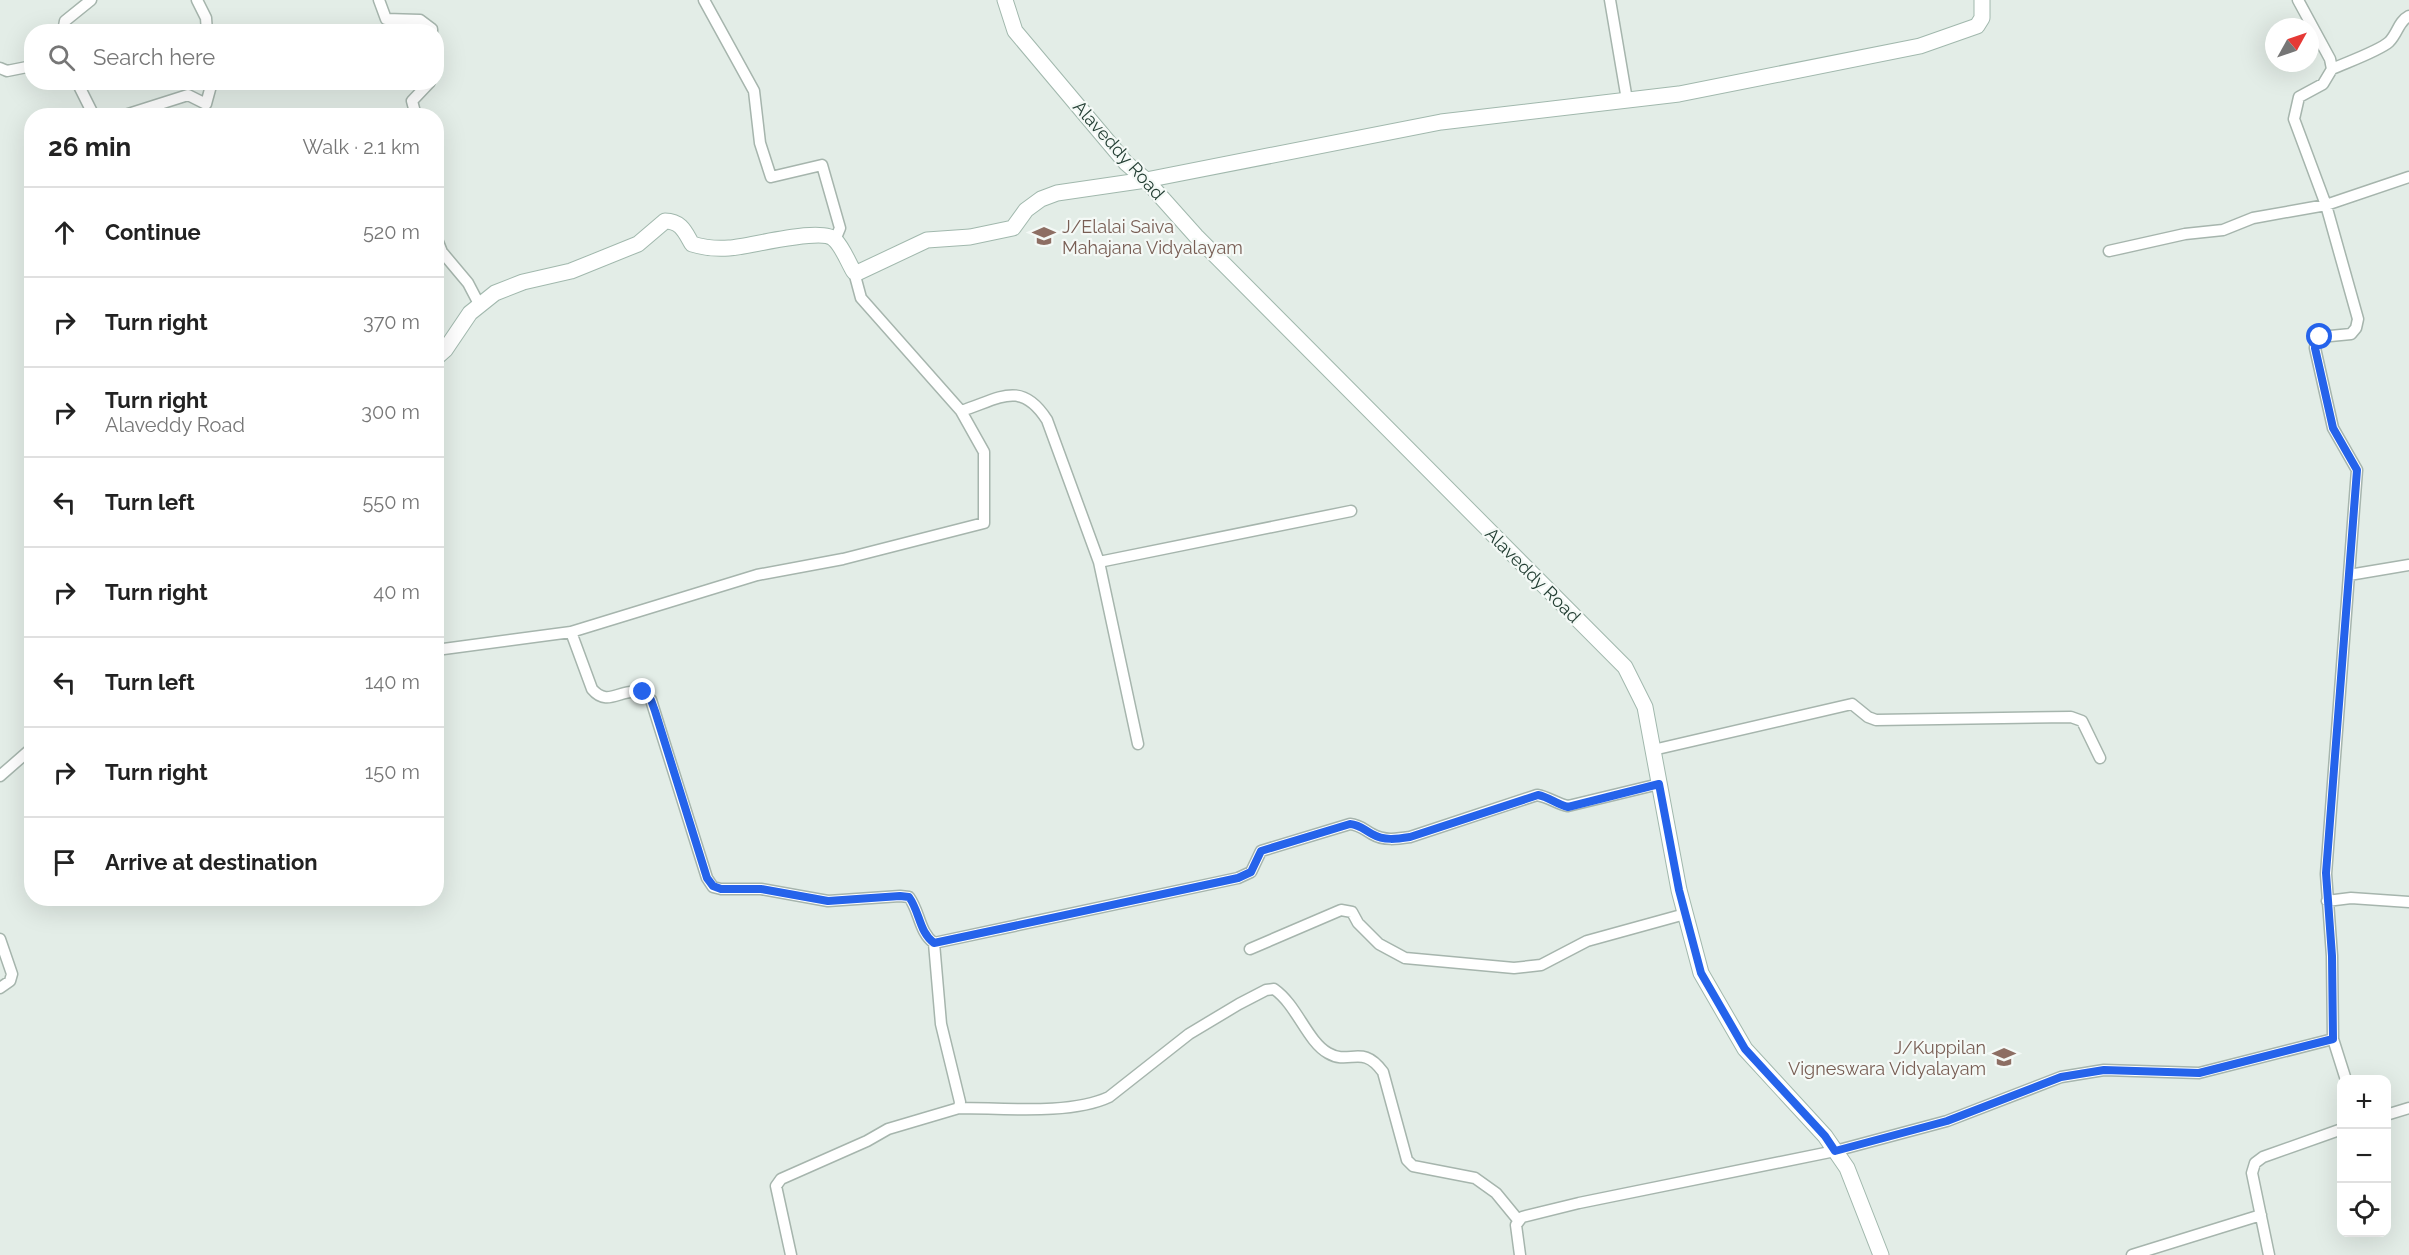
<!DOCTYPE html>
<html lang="en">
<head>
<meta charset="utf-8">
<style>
	body { margin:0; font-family:Raleway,sans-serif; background:#f6f6f6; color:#222 }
	.controls { position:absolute; right:18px; bottom:18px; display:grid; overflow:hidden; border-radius:12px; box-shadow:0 6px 24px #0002 }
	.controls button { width:54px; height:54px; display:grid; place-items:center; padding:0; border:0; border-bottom:2px solid #e0e0e0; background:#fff; color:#222; font:30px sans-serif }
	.compass { position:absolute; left:2265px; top:18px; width:54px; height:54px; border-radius:50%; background:#fff; box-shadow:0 6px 24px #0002; rotate:50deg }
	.stop { position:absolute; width:18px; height:18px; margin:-14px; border:4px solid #2563eb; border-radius:50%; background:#fff }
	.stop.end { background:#2563eb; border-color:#fff; box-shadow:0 2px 6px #0008 }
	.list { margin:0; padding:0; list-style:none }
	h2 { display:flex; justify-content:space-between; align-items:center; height:78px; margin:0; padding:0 24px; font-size:26px }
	h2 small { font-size:20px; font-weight:400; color:#767676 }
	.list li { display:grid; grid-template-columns:39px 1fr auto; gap:18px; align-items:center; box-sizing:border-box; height:90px; padding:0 24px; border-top:2px solid #e0e0e0 }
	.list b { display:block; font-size:22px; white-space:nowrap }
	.list p { margin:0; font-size:20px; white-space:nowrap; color:#767676 }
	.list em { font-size:20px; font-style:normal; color:#767676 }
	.icon { flex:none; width:33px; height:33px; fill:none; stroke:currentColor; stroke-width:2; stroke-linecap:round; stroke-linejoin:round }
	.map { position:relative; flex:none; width:2409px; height:1255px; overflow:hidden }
	.search { position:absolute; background:#fff; box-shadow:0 6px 24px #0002; left:24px; top:24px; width:420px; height:66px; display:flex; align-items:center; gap:15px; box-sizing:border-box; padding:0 21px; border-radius:24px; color:#767676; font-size:22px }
	.panel { position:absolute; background:#fff; box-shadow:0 6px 24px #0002; left:24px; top:108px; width:420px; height:798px; border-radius:24px }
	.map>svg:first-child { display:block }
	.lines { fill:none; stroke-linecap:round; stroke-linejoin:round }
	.street-casing { stroke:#a6b5ad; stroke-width:13 }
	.secondary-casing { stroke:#a1b8ad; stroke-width:17 }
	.street { stroke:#fff; stroke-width:10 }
	.secondary { stroke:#fff; stroke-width:15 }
	.route { stroke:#2563eb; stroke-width:8 }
	.labels { text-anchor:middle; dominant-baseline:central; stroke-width:4.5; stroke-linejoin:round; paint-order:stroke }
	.street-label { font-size:18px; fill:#233e33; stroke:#f4f9f6 }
	.education-label { font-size:18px; fill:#785e54; stroke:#f4f9f6; text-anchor:start }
</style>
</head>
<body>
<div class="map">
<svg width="2409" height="1255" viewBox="0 0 2409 1255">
	<rect width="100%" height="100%" fill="#e3ede7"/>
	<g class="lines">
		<g class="street-casing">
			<path id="street" d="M197 0 206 18 207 32
				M379 0 386 19 420 20 432 29V32
				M704 0 754 91 760 143 771 177 822 165 840 228 835 240
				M1610 0 1627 100
				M63 32 65 21 91 0
				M0 68 7 71 32 66
				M2332 69C2345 63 2379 51 2389 42 2398 33 2398 22 2409 16
				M77 82 94 116
				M122 116 188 95 206 104 212 82
				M416 116 412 101 430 82
				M436 237 442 252 468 283 479 304
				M2109 251 2185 234 2223 230 2253 218 2326 205 2409 177
				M961 411C999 399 1021 379 1047 420L1099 562 1138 744
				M1099 562 1351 511
				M2349 575 2409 565
				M571 632 592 689C611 712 627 677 651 700L707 878 713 887 721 889H761L828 901 900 896 909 897C920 912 919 932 934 943L1238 878 1251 872 1261 851 1350 824C1360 825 1363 829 1372 834 1384 841 1397 839 1410 837L1537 795C1549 797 1557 804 1568 806L1659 784
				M436 650 571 632 757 575 843 559 984 523V452L961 411 861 298 854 272
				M1653 750 1852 704 1868 717 1876 720 2071 717 2082 721 2100 758
				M0 776 32 748
				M2327 901 2351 898 2409 902
				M0 939 12 974 10 981 0 988
				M1250 949 1341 910 1352 912 1358 923 1379 944 1405 958 1514 968 1541 965 1587 941 1685 914
				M2333 1039 2346 1080
				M959 1108C1002 1108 1071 1115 1109 1097L1189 1034 1239 1004 1266 990 1274 989C1297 1005 1307 1041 1328 1053 1350 1066 1362 1043 1383 1072L1407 1160 1413 1166 1475 1178 1496 1193 1519 1221
				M2386 1115 2409 1108
				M791 1255 776 1186 781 1179 867 1141 888 1129 959 1108 960 1102 941 1024 934 943
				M1520 1255 1516 1225 1522 1217 1579 1203 1835 1151 1947 1121 2061 1077 2104 1070 2199 1073 2333 1039 2332 956 2326 874 2357 470 2333 428 2315 348 2316 341 2320 337 2351 334 2356 328 2358 319 2326 205 2294 119 2299 97 2323 84 2332 69 2330 59 2298 0
				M2132 1255 2261 1215
				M2269 1255 2252 1173 2255 1163 2263 1157 2342 1129"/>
		</g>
		<g class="secondary-casing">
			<path id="secondary" d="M1005 0 1015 31 1126 163 1146 180 1196 236 1625 667 1645 707 1679 890 1701 973 1745 1049 1825 1136 1847 1168 1881 1255
				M436 358 445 350 470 313 495 293 523 282 571 271 638 244 665 221C681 221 685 232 692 244 705 248 717 249 729 248 749 247 823 226 835 240 843 248 848 262 854 272L857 273 927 240 970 237 1013 228 1026 210 1041 199 1057 193 1146 180 1441 122 1679 94 1920 46 1977 26 1982 18V0"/>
		</g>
		<use href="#street" class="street"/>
		<use href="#secondary" class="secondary"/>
	</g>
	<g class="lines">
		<path class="route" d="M643 692 651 700 655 711 707 878 713 886 721 889H761L828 901 900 896 909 897C920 912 919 932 934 943L1238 878 1251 872 1261 851 1350 824C1360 825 1363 829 1372 834 1384 841 1397 839 1410 837L1538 795C1549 797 1556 804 1568 807L1659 784 1679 890 1701 973 1745 1049 1825 1136 1835 1151 1947 1121 2061 1077 2104 1070 2199 1073 2333 1039 2332 956 2326 873 2357 470 2333 428 2315 348 2316 341 2320 337"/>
	</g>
	<defs>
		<g id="school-bare" transform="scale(1.8)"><path d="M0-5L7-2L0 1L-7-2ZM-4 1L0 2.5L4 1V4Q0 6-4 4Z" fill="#8d6e63" stroke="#f4f9f6" stroke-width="2.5" paint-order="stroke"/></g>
	</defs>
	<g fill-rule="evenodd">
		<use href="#school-bare" x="1044" y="236"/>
		<use href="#school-bare" x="2004" y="1057"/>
	</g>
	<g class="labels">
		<g class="street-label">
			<text transform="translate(1119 150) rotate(48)">Alaveddy Road</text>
			<text transform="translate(1533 575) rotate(45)">Alaveddy Road</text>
		</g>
		<g class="education-label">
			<text x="1062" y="226">J/Elalai Saiva<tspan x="1062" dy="21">Mahajana Vidyalayam</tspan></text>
			<text x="1986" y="1047" text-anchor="end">J/Kuppilan<tspan x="1986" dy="21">Vigneswara Vidyalayam</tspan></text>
		</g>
	</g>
</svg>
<div class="controls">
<button>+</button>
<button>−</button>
<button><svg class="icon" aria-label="locate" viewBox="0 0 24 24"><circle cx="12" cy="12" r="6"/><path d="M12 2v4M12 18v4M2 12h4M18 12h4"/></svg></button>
</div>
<svg class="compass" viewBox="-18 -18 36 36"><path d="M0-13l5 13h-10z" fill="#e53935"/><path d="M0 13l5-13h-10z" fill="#767676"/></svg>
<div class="stop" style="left:2320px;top:337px"></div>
<div class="stop end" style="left:643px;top:692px"></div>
<div class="search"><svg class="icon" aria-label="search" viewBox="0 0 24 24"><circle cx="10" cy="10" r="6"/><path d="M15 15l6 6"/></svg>Search here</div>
<section class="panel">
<h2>26 min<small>Walk · 2.1 km</small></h2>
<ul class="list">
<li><svg class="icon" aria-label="ahead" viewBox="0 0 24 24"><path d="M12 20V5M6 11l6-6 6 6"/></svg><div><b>Continue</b></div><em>520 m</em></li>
<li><svg class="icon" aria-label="right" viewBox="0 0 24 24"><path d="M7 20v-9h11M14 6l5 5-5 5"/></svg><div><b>Turn right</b></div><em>370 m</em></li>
<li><svg class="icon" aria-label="right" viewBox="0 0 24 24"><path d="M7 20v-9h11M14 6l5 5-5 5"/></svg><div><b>Turn right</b><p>Alaveddy Road</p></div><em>300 m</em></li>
<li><svg class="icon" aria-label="left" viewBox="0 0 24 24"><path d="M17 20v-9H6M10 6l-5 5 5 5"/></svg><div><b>Turn left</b></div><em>550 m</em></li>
<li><svg class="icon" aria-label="right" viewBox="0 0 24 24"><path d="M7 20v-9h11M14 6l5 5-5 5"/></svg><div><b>Turn right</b></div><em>40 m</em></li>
<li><svg class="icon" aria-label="left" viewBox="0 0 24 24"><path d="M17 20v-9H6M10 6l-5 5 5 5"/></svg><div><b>Turn left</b></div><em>140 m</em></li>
<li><svg class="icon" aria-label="right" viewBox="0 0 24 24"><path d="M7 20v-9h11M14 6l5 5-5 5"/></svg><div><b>Turn right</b></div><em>150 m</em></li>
<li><svg class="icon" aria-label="arrive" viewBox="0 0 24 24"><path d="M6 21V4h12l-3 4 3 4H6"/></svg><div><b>Arrive at destination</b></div></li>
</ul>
</section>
</div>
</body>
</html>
